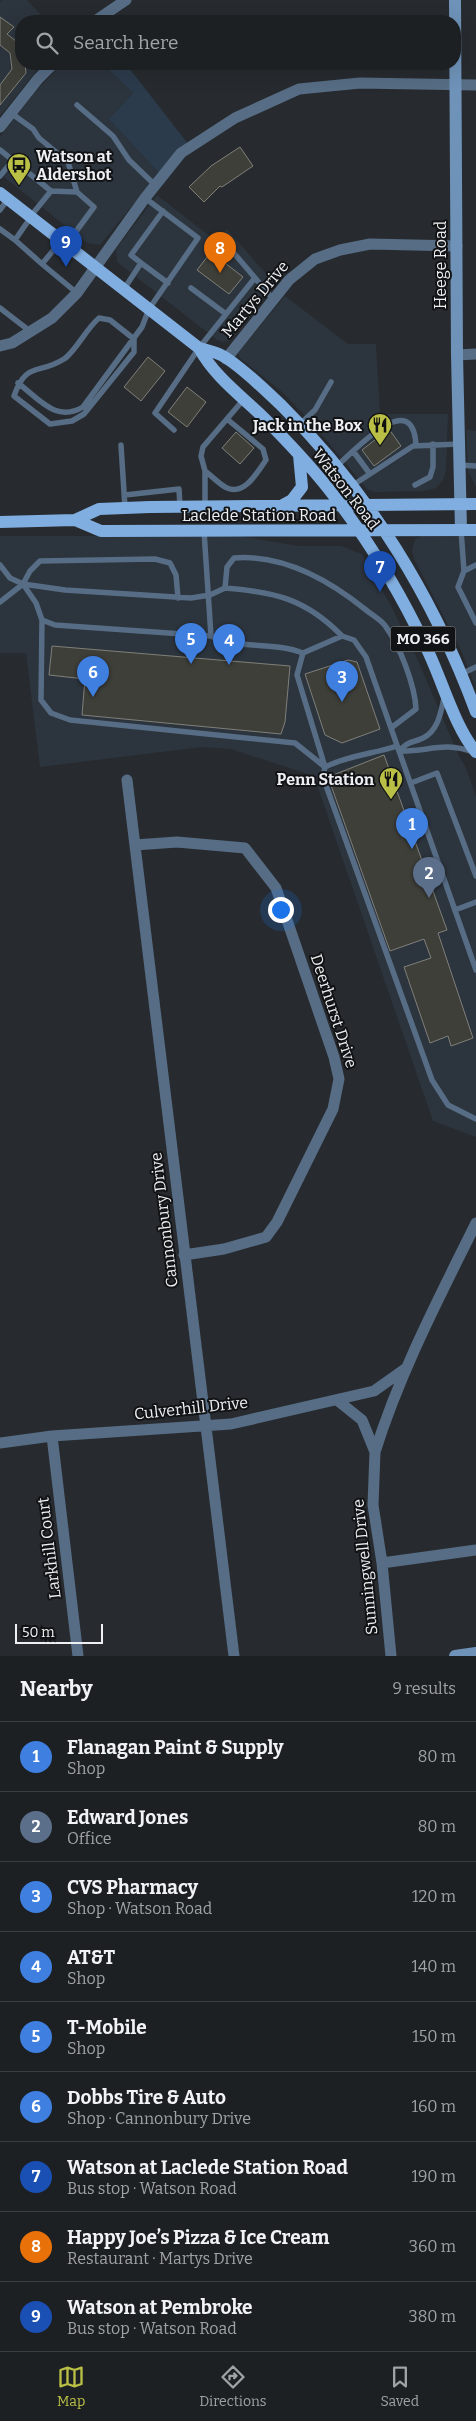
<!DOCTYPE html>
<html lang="en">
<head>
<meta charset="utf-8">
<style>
	body { margin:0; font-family:Bitter,serif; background:#2a2d30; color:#f1f3f6 }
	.scale { position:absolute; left:15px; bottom:12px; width:88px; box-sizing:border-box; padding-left:5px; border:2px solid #edeff2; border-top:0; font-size:14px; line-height:18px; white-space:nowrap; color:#edeff2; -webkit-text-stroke:4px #111315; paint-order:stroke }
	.you { position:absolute; left:280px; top:909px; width:18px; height:18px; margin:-12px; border:4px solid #fff; border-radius:50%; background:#1a73e8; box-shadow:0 0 0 8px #1a73e833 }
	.badge { display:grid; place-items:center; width:32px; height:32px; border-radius:50%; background:#bac045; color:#fff; font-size:16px; font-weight:700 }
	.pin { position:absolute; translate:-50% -41px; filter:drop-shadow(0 1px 2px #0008) }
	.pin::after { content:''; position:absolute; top:26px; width:18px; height:15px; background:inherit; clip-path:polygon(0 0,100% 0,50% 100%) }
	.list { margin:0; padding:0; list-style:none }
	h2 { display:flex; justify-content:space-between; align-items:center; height:65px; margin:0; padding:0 20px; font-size:21px }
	h2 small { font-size:16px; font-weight:400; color:#a0a3a6 }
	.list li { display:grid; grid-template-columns:32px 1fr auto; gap:15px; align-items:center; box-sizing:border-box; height:70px; padding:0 20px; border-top:1px solid #3b3e41 }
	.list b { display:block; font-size:19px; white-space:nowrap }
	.list p { margin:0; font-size:16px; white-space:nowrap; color:#a0a3a6 }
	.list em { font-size:16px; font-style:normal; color:#a0a3a6 }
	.icon { flex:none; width:28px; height:28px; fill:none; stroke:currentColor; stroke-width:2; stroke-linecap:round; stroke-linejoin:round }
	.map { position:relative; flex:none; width:476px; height:1656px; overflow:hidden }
	.search { position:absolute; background:#1d2023; box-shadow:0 5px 20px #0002; left:15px; right:15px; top:15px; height:55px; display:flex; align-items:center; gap:12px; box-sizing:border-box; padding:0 18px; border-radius:20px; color:#a0a3a6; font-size:19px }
	.sheet { height:695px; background:#1d2023 }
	nav { display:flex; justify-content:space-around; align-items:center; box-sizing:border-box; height:70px; border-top:1px solid #3b3e41; background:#1d2023; font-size:14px; color:#a0a3a6 }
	nav a { display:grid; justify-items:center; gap:2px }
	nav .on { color:#bac045 }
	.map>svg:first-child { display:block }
	.built { fill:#2c343d }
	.green { fill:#2c3b4c }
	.building { fill:#3e3f39; stroke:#80807a }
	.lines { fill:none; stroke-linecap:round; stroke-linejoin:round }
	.lane { stroke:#576d85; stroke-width:5.5 }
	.street { stroke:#576d85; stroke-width:11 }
	.secondary { stroke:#6e92b8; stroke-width:12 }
	.primary { stroke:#80aee0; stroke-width:12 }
	.labels { text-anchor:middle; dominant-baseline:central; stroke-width:4; stroke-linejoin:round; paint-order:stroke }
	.shield { fill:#111315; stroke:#abadb0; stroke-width:1 }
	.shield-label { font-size:15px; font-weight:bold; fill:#edeff2 }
	.poi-label { font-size:16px; font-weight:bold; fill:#edeff2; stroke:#111315; text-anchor:end }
	.street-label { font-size:16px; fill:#edeff2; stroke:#111315 }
</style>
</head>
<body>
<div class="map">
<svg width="476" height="1656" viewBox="0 0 476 1656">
	<rect width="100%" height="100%" fill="#272b2f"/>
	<path class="built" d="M2 0H27L47 21H21V64H42L0 116V2Z
		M62 64H103L133 93 109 119 159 173 100 245 87 243 0 174V137L36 91Z
		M157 195 216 241 227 229 274 283 228 341 222 342 217 340 117 262 116 249Z
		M285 296 348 344H376L380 414H448L446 471 443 480 436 488 423 491 374 492 367 489 312 423 282 392 240 358 238 353 242 348Z
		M466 430 476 431V487L468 471Z
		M0 536H239L299 546H341L362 554 390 604 417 658 458 754 466 768 476 796V1137L433 1121 314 776 231 749 202 747 40 767 26 653H0Z
		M422 536H476V688L460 648 414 559 412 550 415 539Z"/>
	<path class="green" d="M103 64H126L188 144 159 173 109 119 133 93Z"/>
	<path class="building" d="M0 17 14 27 7 34 21 45V64H25L26 73 0 105V85L12 69 10 53 0 45Z
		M240 147 253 166 222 187 220 186 204 202 189 187 211 166Z
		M211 252 243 277 229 294 197 270Z
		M148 357 165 371 141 401 124 387Z
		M187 387 206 402 187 427 168 412Z
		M389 429 401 446 374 466 362 450Z
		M236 432 254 448 240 464 222 448Z
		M52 646 290 666 285 722 281 734 82 715 85 679 49 675Z
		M348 660 357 662 380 729 342 743 325 735 305 674Z
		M384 755 447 930 438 933 473 1038 451 1046 448 1036 430 1043 404 967 431 958 424 939 390 951 328 777Z"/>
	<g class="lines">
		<path class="lane" d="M77 105 113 136 129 160 155 185
			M11 113 33 129 39 138 68 162 77 192 94 207 66 245
			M0 150 51 191
			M0 176 13 160
			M0 210 8 199
			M30 217 51 191 77 192
			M0 229 15 240 31 217
			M15 240 42 264 61 241
			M227 245 273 299
			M141 263 131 255 163 211
			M42 264 77 293
			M191 288 226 314
			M124 289 141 263 168 283
			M0 308 31 332
			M99 318 110 320 134 339V352L84 414 72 421 50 424 14 396C26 361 39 375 64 359 75 352 86 329 99 318Z
			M18 383C39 399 56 423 83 407L142 327 149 309 198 238 145 198
			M300 424 315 410 331 382
			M174 430 155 413 199 348 254 279
			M121 445 125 508
			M353 451C371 435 414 394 416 446
			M459 465 476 466
			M337 466 353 451 370 474
			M205 471C212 476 220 485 227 488 245 496 258 471 266 460L263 449 227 419
			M353 485 413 446 459 444
			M415 485 430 477 433 467V444
			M125 495 179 489 180 507
			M205 507V471L201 456 203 447 244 399
			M461 530 464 571 458 587 476 623
			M204 531 211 636C239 650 273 641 303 653L342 636 354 640 366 657 476 970
			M0 565 10 578 23 584 36 603 42 620 55 625 211 636
			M464 571 476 565
			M23 584 65 590 191 598 210 595 225 588 227 567 234 558C284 554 329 580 366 610 372 615 382 620 386 627 400 646 415 686 416 709L391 728
			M225 588C275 592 306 599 342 636
			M0 602 23 584 30 571 40 561 155 559 170 563 176 575 178 598
			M42 620 41 700 51 713 70 720 295 743 325 767
			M303 653 297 675 325 767
			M461 674 476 667
			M397 746C373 754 349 755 325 767L323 777 432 1080 448 1105 476 1119
			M399 751C411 739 411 744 423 738 438 731 441 712 444 698
			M399 751C428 752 443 741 473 752
			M411 783 437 773 476 876
			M455 910 476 902"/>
		<path class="street" d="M95 21 126 0
			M0 127 38 79 53 64
			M0 346 12 343 52 318 77 293 145 198 181 153 235 118 299 89 360 83 476 85
			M457 355 476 354
			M226 359 289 280 315 259 340 250 370 244 457 246
			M127 780 234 1656
			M135 845 177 842 245 848 276 888 334 1057 339 1079 333 1109 277 1222 266 1237 224 1249 184 1255
			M337 1400 362 1420 375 1452 373 1505 382 1563 391 1656
			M52 1436 78 1656
			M0 1443 52 1436 231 1424 374 1391 405 1369
			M375 1452C400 1372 439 1298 476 1223
			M382 1563 476 1550"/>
		<path class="secondary" d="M455 0 457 355 461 530
			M455 1656 476 1653"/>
		<path class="primary" d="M0 193 199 348C206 350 215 352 221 355 239 364 267 392 282 406 369 492 434 598 476 712
			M199 348C214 376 240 395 263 417 285 439 307 462 327 487 366 536 399 590 426 647 442 679 454 726 476 752
			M281 506 292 500 302 487 299 455
			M75 520 101 531 476 530
			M0 522 75 520 99 509 150 507 476 504"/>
	</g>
	<defs>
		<g id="bus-pin" transform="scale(1.25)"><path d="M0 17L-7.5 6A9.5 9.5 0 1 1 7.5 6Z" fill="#bac045" stroke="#111315"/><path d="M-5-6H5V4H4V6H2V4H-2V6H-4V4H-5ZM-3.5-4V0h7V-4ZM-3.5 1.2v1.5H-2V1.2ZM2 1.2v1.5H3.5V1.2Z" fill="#111"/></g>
		<g id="restaurant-pin" transform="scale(1.25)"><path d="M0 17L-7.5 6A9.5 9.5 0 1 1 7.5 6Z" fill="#bac045" stroke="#111315"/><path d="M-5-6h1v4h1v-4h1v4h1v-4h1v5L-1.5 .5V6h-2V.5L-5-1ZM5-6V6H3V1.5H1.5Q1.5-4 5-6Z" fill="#111"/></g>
	</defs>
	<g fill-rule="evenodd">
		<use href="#bus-pin" x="19" y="165"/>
		<use href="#restaurant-pin" x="380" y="425"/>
		<use href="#restaurant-pin" x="391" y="779"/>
	</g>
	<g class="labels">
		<rect class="shield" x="390.5" y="626.5" width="65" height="25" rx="4"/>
		<g class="shield-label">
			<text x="423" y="639">MO 366</text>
		</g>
		<g class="poi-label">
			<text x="36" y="156" text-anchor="start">Watson at<tspan x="36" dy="18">Aldershot</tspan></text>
			<text x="362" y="425">Jack in the Box</text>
			<text x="374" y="779">Penn Station</text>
		</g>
		<g class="street-label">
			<text transform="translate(440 265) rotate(-90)">Heege Road</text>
			<text transform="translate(255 299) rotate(-50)">Martys Drive</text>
			<text transform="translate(346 489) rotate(52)">Watson Road</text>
			<text x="259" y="515">Laclede Station Road</text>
			<text transform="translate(334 1011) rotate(72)">Deerhurst Drive</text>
			<text transform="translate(164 1220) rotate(-97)">Cannonbury Drive</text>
			<text transform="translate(191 1408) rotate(-6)">Culverhill Drive</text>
			<text transform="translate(49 1548) rotate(-97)">Larkhill Court</text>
			<text transform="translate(365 1567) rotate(-96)">Sunningwell Drive</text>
		</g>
	</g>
</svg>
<div class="scale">50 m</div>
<div class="you"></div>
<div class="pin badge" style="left:412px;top:849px;background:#3f7fe0">1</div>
<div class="pin badge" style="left:429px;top:898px;background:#5c6f8a">2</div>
<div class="pin badge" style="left:342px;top:702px;background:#3f7fe0">3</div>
<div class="pin badge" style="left:229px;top:665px;background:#3f7fe0">4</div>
<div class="pin badge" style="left:191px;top:664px;background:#3f7fe0">5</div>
<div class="pin badge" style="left:93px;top:697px;background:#3f7fe0">6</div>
<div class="pin badge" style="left:380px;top:592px;background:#1a4fb4">7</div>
<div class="pin badge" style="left:220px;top:273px;background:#e8710a">8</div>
<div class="pin badge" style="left:66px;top:267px;background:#1a4fb4">9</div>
<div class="search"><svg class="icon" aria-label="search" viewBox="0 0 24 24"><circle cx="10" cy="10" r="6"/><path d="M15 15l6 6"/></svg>Search here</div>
</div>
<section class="sheet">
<h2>Nearby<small>9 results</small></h2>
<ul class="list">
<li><span class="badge" style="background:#3f7fe0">1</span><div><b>Flanagan Paint &amp; Supply</b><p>Shop</p></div><em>80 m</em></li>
<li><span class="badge" style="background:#5c6f8a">2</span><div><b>Edward Jones</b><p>Office</p></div><em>80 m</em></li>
<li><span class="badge" style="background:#3f7fe0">3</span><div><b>CVS Pharmacy</b><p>Shop · Watson Road</p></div><em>120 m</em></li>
<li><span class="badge" style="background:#3f7fe0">4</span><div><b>AT&amp;T</b><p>Shop</p></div><em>140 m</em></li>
<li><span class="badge" style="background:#3f7fe0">5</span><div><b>T-Mobile</b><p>Shop</p></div><em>150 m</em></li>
<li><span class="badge" style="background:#3f7fe0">6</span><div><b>Dobbs Tire &amp; Auto</b><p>Shop · Cannonbury Drive</p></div><em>160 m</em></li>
<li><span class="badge" style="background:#1a4fb4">7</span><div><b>Watson at Laclede Station Road</b><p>Bus stop · Watson Road</p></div><em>190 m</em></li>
<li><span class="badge" style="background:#e8710a">8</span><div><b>Happy Joe’s Pizza &amp; Ice Cream</b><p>Restaurant · Martys Drive</p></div><em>360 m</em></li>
<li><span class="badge" style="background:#1a4fb4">9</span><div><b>Watson at Pembroke</b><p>Bus stop · Watson Road</p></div><em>380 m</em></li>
</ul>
</section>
<nav>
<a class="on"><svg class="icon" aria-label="map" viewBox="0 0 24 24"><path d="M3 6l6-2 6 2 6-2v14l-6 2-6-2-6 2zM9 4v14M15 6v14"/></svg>Map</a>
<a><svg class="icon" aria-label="directions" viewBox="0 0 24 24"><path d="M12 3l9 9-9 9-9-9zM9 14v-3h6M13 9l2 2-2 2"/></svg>Directions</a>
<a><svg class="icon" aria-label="saved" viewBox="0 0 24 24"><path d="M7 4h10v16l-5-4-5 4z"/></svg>Saved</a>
</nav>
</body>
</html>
